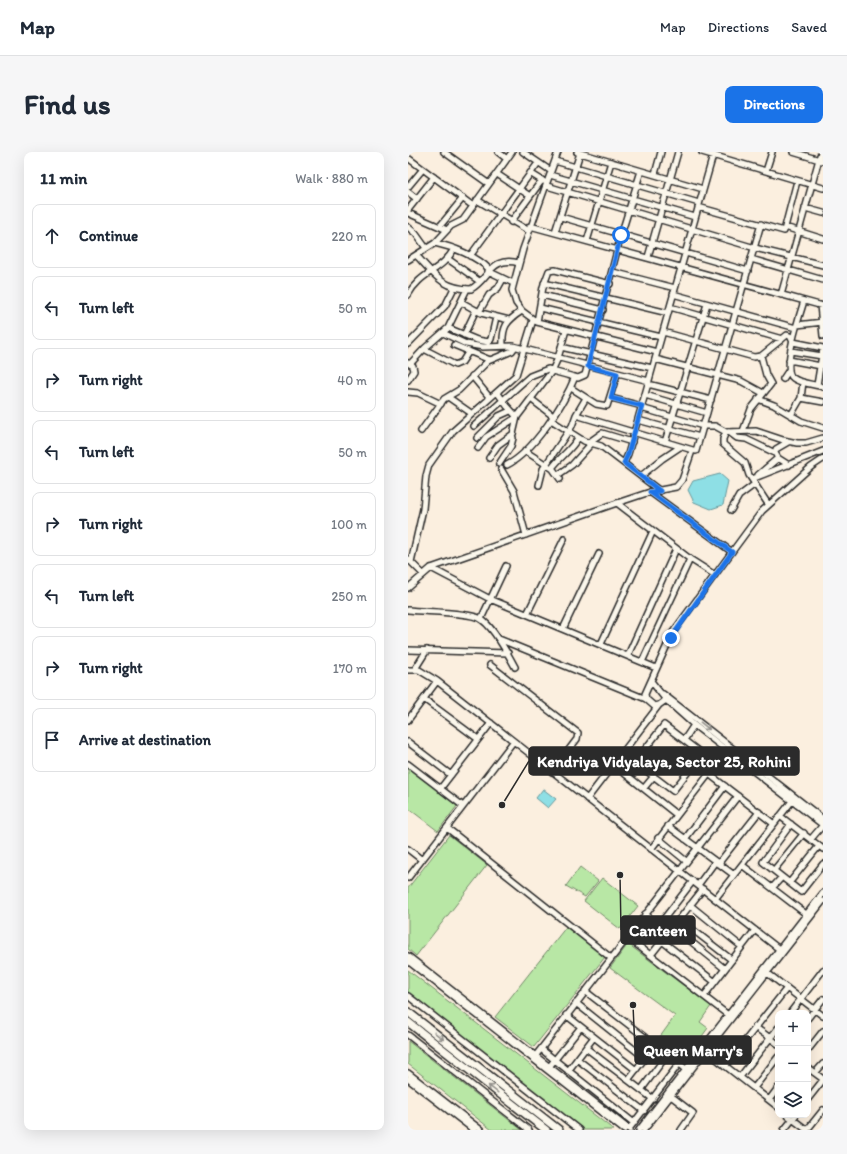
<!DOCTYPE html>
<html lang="en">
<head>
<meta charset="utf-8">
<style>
	body { margin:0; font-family:Itim,sans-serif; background:#f6f6f7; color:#1f2937 }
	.controls { position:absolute; right:12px; bottom:12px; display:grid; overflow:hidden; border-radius:8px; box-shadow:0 4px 16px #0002 }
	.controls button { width:36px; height:36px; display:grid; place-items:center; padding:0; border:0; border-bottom:1px solid #e0e1e3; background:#fff; color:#1f2937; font:20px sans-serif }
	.stop { position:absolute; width:12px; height:12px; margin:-9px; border:3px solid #1a73e8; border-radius:50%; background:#fff }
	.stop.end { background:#1a73e8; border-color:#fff; box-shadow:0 1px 4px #0008 }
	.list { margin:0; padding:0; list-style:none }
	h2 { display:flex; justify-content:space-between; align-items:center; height:52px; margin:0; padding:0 16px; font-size:17px }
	h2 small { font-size:13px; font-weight:400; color:#747a83 }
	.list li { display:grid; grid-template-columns:26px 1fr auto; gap:12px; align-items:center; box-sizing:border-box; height:64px; margin:0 8px 8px; padding:0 8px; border:1px solid #e0e1e3; border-radius:8px }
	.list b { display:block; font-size:15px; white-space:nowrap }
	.list em { font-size:13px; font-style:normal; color:#747a83 }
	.icon { flex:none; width:22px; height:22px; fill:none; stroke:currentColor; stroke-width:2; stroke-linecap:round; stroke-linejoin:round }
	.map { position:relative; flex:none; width:415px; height:978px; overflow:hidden; border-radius:8px }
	header { display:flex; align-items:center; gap:24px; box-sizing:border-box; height:56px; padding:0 20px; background:#fff; border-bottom:1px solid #e0e1e3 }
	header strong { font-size:19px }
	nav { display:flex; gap:22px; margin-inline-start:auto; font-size:14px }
	.intro { display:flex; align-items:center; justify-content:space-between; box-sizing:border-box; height:96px; padding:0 24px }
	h1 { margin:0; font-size:28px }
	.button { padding:10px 18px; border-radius:8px; background:#1a73e8; color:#fff; font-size:14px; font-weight:700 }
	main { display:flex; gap:24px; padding:0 24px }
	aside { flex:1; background:#fff; border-radius:8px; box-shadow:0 4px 16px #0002 }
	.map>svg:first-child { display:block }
	.green { fill:#b8e7a5; stroke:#728968 }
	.water { fill:#8edfe5; stroke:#66979b }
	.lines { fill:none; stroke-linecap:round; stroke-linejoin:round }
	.minor-casing { stroke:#2b2b2b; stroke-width:8 }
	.major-casing { stroke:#2b2b2b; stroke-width:10 }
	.minor { stroke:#fbf7ec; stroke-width:5 }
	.major { stroke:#fbf7ec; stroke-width:7 }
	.oneway { stroke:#93918c }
	.route { stroke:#1a73e8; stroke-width:5 }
	.leader { fill:none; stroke:#2b2b2b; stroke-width:1.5 }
	.callout-dot { fill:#2b2b2b; stroke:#fbf7ec; stroke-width:1.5 }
	.callout { fill:#2b2b2b; stroke:#2b2b2b; stroke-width:1.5 }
	.callout-label { font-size:16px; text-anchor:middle; font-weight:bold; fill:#fff }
</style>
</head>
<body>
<header>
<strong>Map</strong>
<nav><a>Map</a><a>Directions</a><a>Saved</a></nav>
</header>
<div class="intro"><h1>Find us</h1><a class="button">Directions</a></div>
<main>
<aside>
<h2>11 min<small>Walk · 880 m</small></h2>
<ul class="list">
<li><svg class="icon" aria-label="ahead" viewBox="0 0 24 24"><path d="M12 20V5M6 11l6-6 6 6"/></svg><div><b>Continue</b></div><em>220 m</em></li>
<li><svg class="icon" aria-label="left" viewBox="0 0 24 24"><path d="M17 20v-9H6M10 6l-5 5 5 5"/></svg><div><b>Turn left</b></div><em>50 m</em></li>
<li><svg class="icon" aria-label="right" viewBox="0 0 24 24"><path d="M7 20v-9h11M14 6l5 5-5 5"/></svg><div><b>Turn right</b></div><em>40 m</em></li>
<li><svg class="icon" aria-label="left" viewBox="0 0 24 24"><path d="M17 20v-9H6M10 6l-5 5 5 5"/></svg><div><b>Turn left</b></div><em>50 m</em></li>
<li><svg class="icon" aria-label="right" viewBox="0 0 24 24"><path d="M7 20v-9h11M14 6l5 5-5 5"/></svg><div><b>Turn right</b></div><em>100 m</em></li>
<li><svg class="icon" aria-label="left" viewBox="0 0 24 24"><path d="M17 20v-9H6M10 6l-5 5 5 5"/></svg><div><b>Turn left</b></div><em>250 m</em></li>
<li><svg class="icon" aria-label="right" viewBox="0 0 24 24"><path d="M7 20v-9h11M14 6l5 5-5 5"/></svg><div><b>Turn right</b></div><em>170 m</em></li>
<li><svg class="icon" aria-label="arrive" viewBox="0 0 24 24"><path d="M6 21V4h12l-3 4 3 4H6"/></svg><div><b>Arrive at destination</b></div></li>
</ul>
</aside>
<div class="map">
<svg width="415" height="978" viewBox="0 0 415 978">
	<rect width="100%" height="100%" fill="#fbefdf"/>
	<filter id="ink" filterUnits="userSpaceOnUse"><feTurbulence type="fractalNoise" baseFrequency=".025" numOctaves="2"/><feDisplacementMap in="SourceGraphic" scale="8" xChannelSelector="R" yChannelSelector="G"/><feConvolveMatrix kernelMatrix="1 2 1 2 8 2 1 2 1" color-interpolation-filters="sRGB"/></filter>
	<g filter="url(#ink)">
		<path class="green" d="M0 616 49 654 30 679 0 656Z
			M41 683 79 713 8 804 0 797V736Z
			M172 715 190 729 177 745 158 734Z
			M194 726 230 754 212 777 176 749Z
			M158 775 197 805 126 895 87 865Z
			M220 792 303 854 292 870 300 876 276 909 249 889 267 864 202 816Z
			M0 818 206 978H175L0 842Z
			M0 889 114 978H84L0 912Z"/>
		<path class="water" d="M312 322 320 329 315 353 303 357 286 350 280 338 285 329Z
			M135 637 148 647 140 656 128 646Z"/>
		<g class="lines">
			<g class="minor-casing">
				<path id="minor" d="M36 0 81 32
					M90 0 99 7
					M115 0 143 19
					M150 0 115 97 104 138 108 151 114 159 129 170 249 200
					M169 0 295 37
					M294 0 415 36
					M385 0 415 9
					M0 6 65 54
					M147 9 291 51
					M358 19 364 0
					M122 21 135 29
					M89 22 122 44
					M247 22 253 0
					M142 23 287 65
					M139 34 347 96 415 113
					M0 35 15 17
					M0 40 9 47
					M69 48 121 79
					M290 55 376 79 377 75 415 87
					M397 56 415 61
					M0 58 26 25
					M0 61 39 78
					M153 65 340 119
					M103 70 134 28
					M32 74 55 46
					M122 74 415 154
					M0 75 8 82 18 96
					M377 75 389 29
					M147 80 172 1
					M179 89 203 10
					M27 91 43 74 55 68 104 0
					M8 103C26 122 34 137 63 137 81 127 83 103 111 111
					M62 104 130 11
					M240 105 270 0
					M40 107 71 129
					M343 107 415 128
					M0 108 27 91C45 95 69 104 82 118
					M80 119 105 131
					M205 120 267 136
					M136 131 260 161
					M265 142 388 176
					M0 143C12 120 34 119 46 97
					M134 143 195 158
					M373 143 413 0
					M396 149C392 162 373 218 385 226 393 232 406 232 415 235
					M53 150 73 161 101 168
					M412 153 415 184
					M262 155 374 187
					M132 156 253 185
					M71 160 81 143 90 136 95 127
					M129 170 135 135 141 119 147 118 202 132
					M389 173 415 170
					M40 176 69 188 81 190 83 187 88 165
					M255 180 346 205 353 204 379 183 382 184 385 190 415 196
					M35 181 58 192 75 195 105 194 241 229
					M56 183 68 158
					M0 192 37 154 46 136
					M46 193 82 208
					M95 194C94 175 98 169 114 159
					M153 195 244 216
					M16 197 47 213 54 210 61 199
					M383 199 414 204
					M247 207 333 229 355 241
					M381 208 413 214
					M2 212 17 196 40 176 59 137
					M144 219 170 226 177 223 213 83 233 19
					M64 224 82 246
					M375 227 381 218
					M0 228 6 219 5 214 0 211
					M240 232 303 248
					M409 233 415 197
					M163 236 188 252 199 254 209 222
					M0 240 10 241 33 252
					M237 243 299 261
					M40 245 63 261
					M203 246 234 254
					M393 246 415 250
					M123 247 145 264
					M350 247 366 253 393 269 415 276
					M233 256 295 274H307L318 280 348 279 375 288 389 291H398L415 286
					M168 263 288 299 353 72
					M383 263 393 246 395 230
					M143 268 176 289 193 294 252 339
					M230 268 292 285
					M66 274 122 224 140 217 144 218
					M13 279 36 247 51 238 80 209 104 199 107 195
					M335 279 343 257 363 232 358 223 353 204
					M318 280 315 287V292L337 311 341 323 360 352
					M321 280 329 286 338 287 367 301
					M69 286 91 264 102 259
					M257 290 299 152
					M380 290 368 297 367 301 370 306 381 313
					M180 291 194 281 224 290
					M70 296 78 285 109 265 99 254 89 240
					M117 299 145 317 152 327
					M81 306 90 293 105 282 109 265 144 219 150 206 158 178
					M216 311 220 302 306 0
					M91 312 103 294 105 286 104 283
					M99 313C125 300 156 252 167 225
					M144 316C152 305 163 298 170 286
					M93 317 106 339 118 383
					M150 323 164 313 183 292
					M350 323 370 306
					M233 324 254 307 272 295
					M344 327 415 299
					M131 333 135 317 164 274 168 263 178 246
					M242 340 324 400
					M209 351 282 407 307 423
					M323 358 331 344 347 332
					M0 407 15 422
					M3 410 15 357 18 324 21 313 45 279 108 223 125 168
					M23 416 82 447 248 516
					M0 436 23 416 209 351 242 340 268 335 274 328 284 299
					M0 458C16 460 58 460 71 466 84 472 100 502 107 515
					M119 462 156 387
					M73 467 98 414
					M155 477 191 402
					M91 487 238 547
					M193 492 245 379
					M0 498 100 501
					M220 503 268 397
					M234 510 282 407
					M82 513 170 581 169 587 144 620
					M7 517 19 498
					M0 518H11L29 529 371 797
					M243 529 258 548 286 573 415 673
					M255 542 415 667
					M16 547 70 587
					M258 548 251 553 246 554 238 547 237 542 265 480 354 359 403 315 415 307
					M0 568 29 529
					M256 573 294 602 265 639 227 610Z
					M276 588 286 573
					M0 590 43 623
					M0 612 55 654
					M211 617 269 663
					M301 622 366 672
					M236 636 246 624
					M32 637 83 571
					M179 647 251 553
					M372 664 415 697
					M383 672 355 710 393 740 415 712
					M260 674 326 723
					M39 676 203 806
					M250 686 278 709
					M277 687 317 634
					M403 687 415 673
					M0 697 14 708
					M243 697 321 596
					M310 712 351 660
					M334 713 398 762
					M366 718 396 681
					M0 726 105 590
					M382 730 411 694
					M290 733 307 710
					M364 736 374 725
					M307 747 384 649
					M282 753 334 795
					M237 762 260 781
					M271 767 324 808
					M251 773 285 729
					M265 775 317 817
					M219 785 320 863
					M254 789 307 830
					M243 803 295 737
					M0 804 222 978
					M0 809 216 978
					M358 820 415 864
					M177 839 278 917
					M0 844 171 978
					M296 844 347 778
					M168 851 237 906
					M382 861 415 818
					M158 863 228 918
					M400 866 415 847
					M347 875 370 892
					M0 883 121 978
					M178 896 245 947
					M133 897 226 971
					M297 898 370 955
					M400 898 415 879
					M125 907 330 644
					M169 907 236 959
					M317 914 379 836
					M141 915 173 875
					M400 916 415 927
					M160 919 186 885
					M0 921 73 978
					M407 921 415 912
					M332 925 370 876
					M0 927 66 978
					M220 928 247 893
					M346 936 370 905
					M233 938 259 903
					M263 944 285 961 273 978
					M400 947 415 928
					M361 948 370 936
					M379 963 399 978
					M221 977 271 912
					M231 978 415 741
					M236 978 415 749
					M376 978 388 963
					M399 978 415 958"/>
			</g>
			<g class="major-casing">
				<path id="major" d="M0 860 151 978
					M0 870 138 978"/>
			</g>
			<use href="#minor" class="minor"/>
			<use href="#major" class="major"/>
		</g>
		<defs><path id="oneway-shaft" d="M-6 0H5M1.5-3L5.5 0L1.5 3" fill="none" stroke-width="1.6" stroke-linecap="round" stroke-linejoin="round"/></defs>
		<g class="oneway">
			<use href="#oneway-shaft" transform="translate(297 574) rotate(39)"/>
			<use href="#oneway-shaft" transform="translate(31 884) rotate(38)"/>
			<use href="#oneway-shaft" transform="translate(85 937) rotate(-142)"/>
		</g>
	</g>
	<g class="lines" filter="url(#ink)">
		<path class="route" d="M213 83 180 214 209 222 203 246 234 254 220 302 216 311 252 339 242 340 324 400 263 486"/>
	</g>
	<path class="leader" d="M94 653L121 609M212 723L213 778M225 853L227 898"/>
	<g class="callout-dot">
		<circle cx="94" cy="653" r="4"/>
		<circle cx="212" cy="723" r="4"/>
		<circle cx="225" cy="853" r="4"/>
	</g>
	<g class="callout">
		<rect x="121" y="595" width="270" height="28" rx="4"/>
		<rect x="213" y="764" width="74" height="28" rx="4"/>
		<rect x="227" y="884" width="116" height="28" rx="4"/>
	</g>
	<g class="callout-label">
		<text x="256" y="615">Kendriya Vidyalaya, Sector 25, Rohini</text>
		<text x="250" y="784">Canteen</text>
		<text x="285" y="904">Queen Marry's</text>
	</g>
</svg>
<div class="controls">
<button>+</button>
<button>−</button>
<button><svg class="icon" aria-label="layers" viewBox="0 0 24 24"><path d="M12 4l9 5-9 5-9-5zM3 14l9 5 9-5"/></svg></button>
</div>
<div class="stop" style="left:213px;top:83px"></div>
<div class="stop end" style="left:263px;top:486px"></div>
</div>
</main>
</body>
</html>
